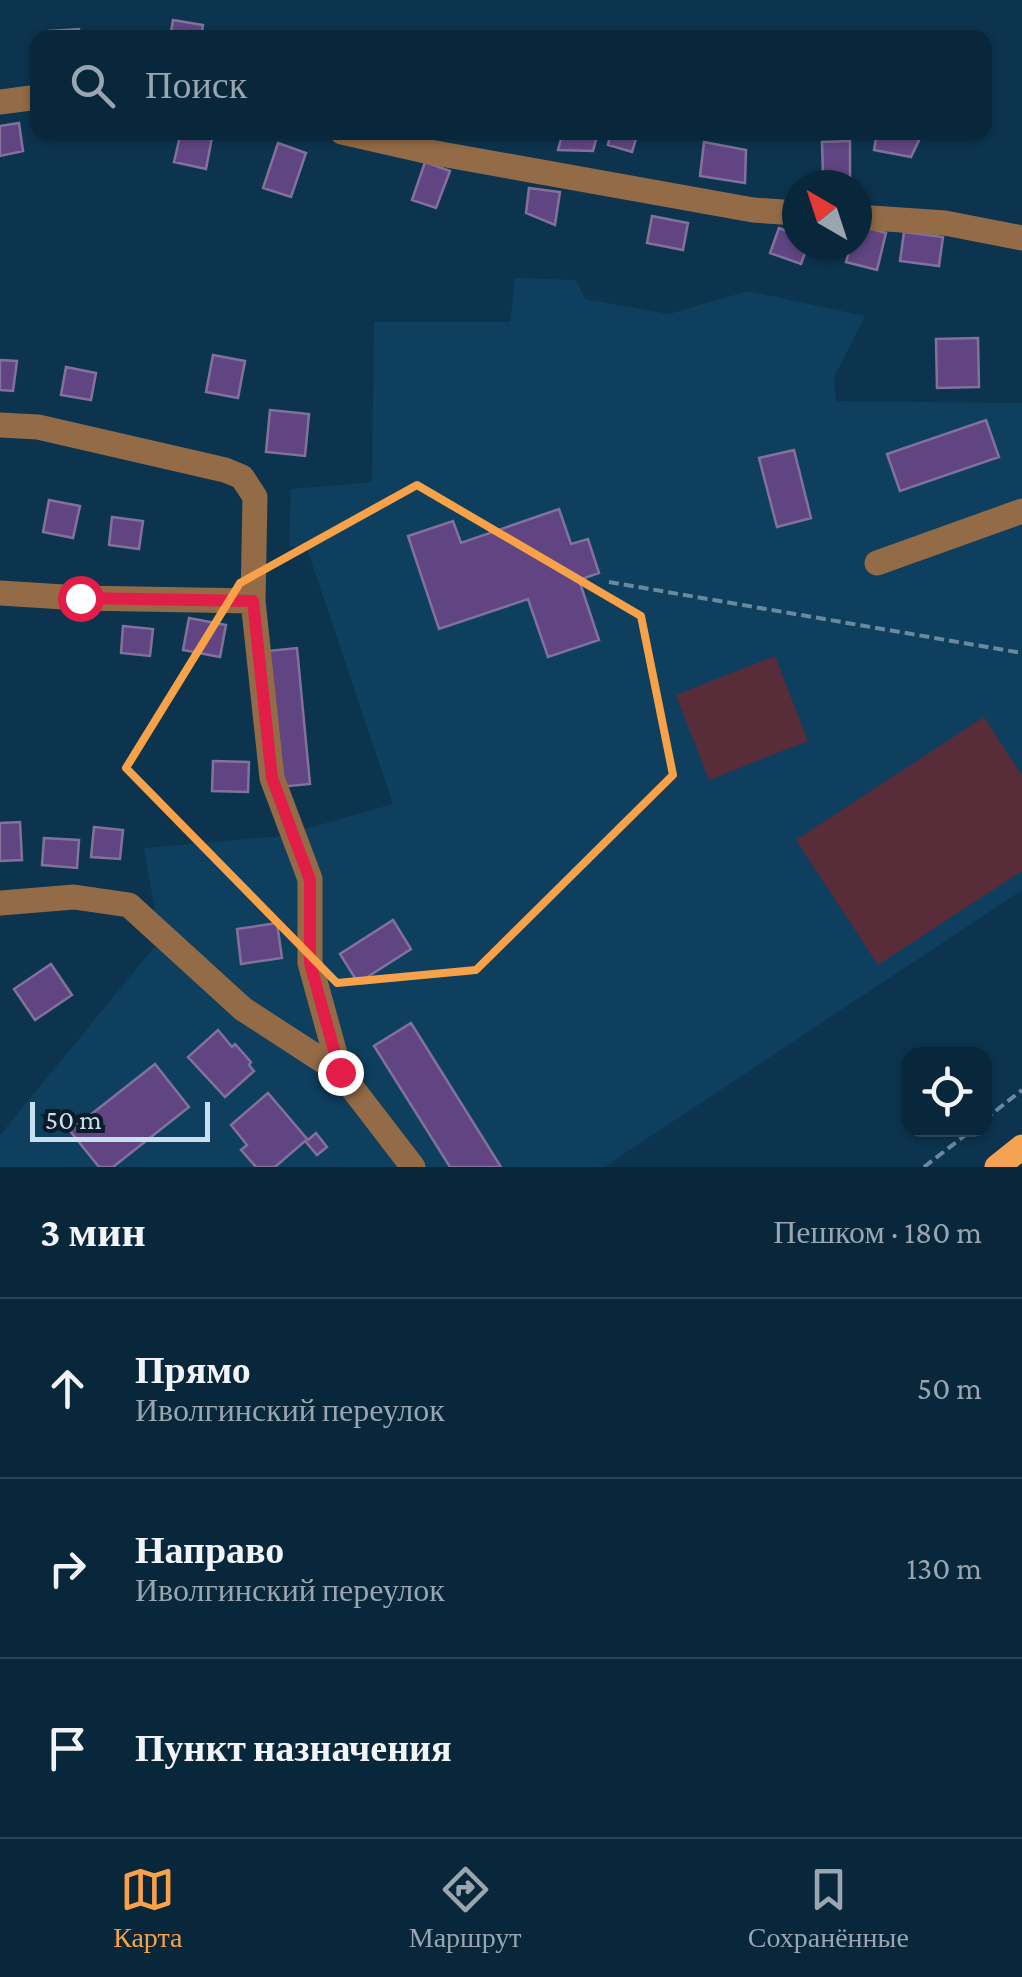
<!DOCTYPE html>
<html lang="ru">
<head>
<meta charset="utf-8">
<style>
	body { margin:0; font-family:"Crimson Pro",serif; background:#122f42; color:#f1f3f6 }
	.controls { position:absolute; right:30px; bottom:30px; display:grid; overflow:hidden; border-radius:20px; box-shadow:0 2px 8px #0004 }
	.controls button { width:90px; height:90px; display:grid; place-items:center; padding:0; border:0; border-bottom:2px solid #294455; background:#09273b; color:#f1f3f6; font:50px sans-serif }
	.compass { position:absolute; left:782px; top:170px; width:90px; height:90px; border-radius:50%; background:#09273b; box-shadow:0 2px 8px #0004; rotate:321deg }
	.scale { position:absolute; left:30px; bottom:25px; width:180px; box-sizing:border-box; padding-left:10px; border:5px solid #c9deef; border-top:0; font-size:28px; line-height:35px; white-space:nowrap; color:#c9deef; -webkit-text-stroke:8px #0b1b27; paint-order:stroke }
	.stop { position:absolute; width:30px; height:30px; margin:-22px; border:8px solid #e11d48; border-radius:50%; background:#fff }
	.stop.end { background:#e11d48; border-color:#fff; box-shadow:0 2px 10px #0008 }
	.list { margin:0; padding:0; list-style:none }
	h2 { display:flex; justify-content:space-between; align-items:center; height:130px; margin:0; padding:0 40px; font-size:42px }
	h2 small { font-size:32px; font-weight:400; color:#99a5af }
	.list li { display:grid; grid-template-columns:65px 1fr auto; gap:30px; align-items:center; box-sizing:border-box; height:180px; padding:0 40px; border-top:2px solid #294455 }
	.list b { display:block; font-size:38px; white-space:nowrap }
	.list p { margin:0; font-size:32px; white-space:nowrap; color:#99a5af }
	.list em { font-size:32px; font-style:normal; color:#99a5af }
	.icon { flex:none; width:55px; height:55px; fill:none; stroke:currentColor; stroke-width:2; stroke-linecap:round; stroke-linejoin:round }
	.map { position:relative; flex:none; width:1022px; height:1167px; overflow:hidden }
	.search { position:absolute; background:#09273b; box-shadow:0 2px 8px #0004; left:30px; right:30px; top:30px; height:110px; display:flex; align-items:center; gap:25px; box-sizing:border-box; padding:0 35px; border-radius:20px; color:#99a5af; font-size:38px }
	.sheet { height:670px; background:#09273b }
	nav { display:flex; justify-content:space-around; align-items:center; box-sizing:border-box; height:140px; border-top:2px solid #294455; background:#09273b; font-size:28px; color:#99a5af }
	nav a { display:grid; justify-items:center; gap:5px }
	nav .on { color:#f7a149 }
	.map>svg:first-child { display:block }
	.built { fill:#0e3f5f }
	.green { fill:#592c39 }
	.building { fill:#604582; stroke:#82729b; stroke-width:2.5 }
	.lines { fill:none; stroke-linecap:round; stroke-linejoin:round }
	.path { stroke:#6a889e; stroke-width:4; stroke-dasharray:10 5; stroke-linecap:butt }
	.minor { stroke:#936b46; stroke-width:25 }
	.major { stroke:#f4a251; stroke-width:25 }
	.route { stroke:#e11d48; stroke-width:12 }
	.marked { fill:none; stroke:#f7a149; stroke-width:8; stroke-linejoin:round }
</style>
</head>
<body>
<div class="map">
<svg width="1022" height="1167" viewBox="0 0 1022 1167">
	<rect width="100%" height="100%" fill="#0c344f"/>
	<path class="built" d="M515 278 576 280 585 299 669 314 748 291 865 316 834 377 836 401 1022 403V890L604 1167H0V1135L160 940 144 848 281 836 393 804 307 549 289 546 291 489 372 482 374 322H510Z"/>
	<path class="green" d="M775 656 808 741 709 780 676 695Z
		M984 717 1022 776V871L878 965 796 840Z"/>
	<path class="building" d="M173 20 203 25 201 38H170Z
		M79 29 80 38H49V31Z
		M19 123 23 151 0 156V126Z
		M181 132H213L206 169 174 162Z
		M563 132H598L593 151 558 150Z
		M611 132H638L632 152 608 145Z
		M877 132H923L911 157 874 150Z
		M850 141V177H823L822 142Z
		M704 142 746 150 745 183 700 176Z
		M278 143 306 153 291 197 263 188Z
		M425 162 450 171 436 208 412 200Z
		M529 188 560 192 555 225 526 213Z
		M652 216 688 223 683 250 647 243Z
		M857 225 886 233 877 270 846 262 851 245H857Z
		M779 228 797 235V245H808L801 264 770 253Z
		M904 232 943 237 939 266 900 261Z
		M978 338 979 387 937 388 936 339Z
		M213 355 245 361 238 398 206 392Z
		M0 360 17 361 13 391 0 390Z
		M66 367 96 373 91 400 61 395Z
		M270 410 309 414 305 456 266 452Z
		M986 420 999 457 900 491 887 454Z
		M794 450 811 518 777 527 759 458Z
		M49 500 80 506 73 538 43 532Z
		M559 509 571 544 588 539 599 573 579 580 599 640 548 657 528 599 439 629 408 536 453 521 461 543Z
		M112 517 143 521 139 549 109 545Z
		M189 618 226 625 220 657 183 650Z
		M123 626 153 629 150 656 121 653Z
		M297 648 310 784 280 787 267 651Z
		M213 761 249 762 248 792 212 791Z
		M20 822 22 860 0 861V823Z
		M94 827 123 830 120 859 91 857Z
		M44 838 79 840 77 868 42 865Z
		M393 920 411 949 358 983 340 954Z
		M277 923 282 958 241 964 237 929Z
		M51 964 72 995 35 1020 14 989Z
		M411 1023 501 1167H450L374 1046Z
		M218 1030 232 1047 235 1044 251 1062 249 1065 254 1071 225 1097 188 1057Z
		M155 1064 189 1107 113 1167H99L70 1131Z
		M268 1093 308 1140 316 1133 327 1147 317 1155 305 1141 275 1167H256L241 1150 247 1145 231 1125Z"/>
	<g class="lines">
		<path class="path" d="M609 582 1022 653
			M984 1120 1022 1090
			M924 1167 972 1130"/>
		<path class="minor" d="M0 102 38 97
			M342 132 430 152 753 210 797 213
			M857 217 945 223 1022 238
			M0 425 38 427 225 470 242 477 255 497 253 601 272 778 310 879V963L340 1072 413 1167
			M877 563 1022 511
			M0 593 80 598 253 601
			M0 903 74 897 129 905 243 1009 340 1072"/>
		<path class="major" d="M997 1167 1022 1147"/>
	</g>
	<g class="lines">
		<path class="route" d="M80 598 253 601 272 778 310 880V963L340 1072"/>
	</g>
	<path class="marked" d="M417 485 641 616 673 775 476 970 337 983 126 768 240 583Z"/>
</svg>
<div class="controls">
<button><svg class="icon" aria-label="locate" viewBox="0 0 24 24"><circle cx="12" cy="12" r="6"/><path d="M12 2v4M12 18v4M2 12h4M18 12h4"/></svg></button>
</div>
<svg class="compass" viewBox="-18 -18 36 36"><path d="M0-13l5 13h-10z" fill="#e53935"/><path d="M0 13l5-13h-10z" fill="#99a5af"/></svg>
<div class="scale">50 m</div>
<div class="stop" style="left:80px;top:598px"></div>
<div class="stop end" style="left:340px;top:1072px"></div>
<div class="search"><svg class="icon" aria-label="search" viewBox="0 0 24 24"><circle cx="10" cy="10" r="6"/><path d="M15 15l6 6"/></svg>Поиск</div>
</div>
<section class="sheet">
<h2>3 мин<small>Пешком · 180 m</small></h2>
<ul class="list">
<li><svg class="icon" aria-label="ahead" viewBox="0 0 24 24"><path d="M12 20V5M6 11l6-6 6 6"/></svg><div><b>Прямо</b><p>Иволгинский переулок</p></div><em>50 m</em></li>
<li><svg class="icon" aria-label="right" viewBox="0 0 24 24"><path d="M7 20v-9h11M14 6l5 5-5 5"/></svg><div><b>Направо</b><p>Иволгинский переулок</p></div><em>130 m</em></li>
<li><svg class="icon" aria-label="arrive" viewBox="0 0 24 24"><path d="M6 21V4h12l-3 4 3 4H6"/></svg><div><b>Пункт назначения</b></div></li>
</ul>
</section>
<nav>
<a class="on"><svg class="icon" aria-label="map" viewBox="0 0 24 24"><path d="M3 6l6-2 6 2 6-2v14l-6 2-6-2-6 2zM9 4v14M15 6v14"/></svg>Карта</a>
<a><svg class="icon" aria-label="directions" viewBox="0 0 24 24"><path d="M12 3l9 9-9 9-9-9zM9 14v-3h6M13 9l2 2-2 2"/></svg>Маршрут</a>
<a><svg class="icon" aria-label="saved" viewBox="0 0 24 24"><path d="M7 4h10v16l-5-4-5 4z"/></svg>Сохранённые</a>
</nav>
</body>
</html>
